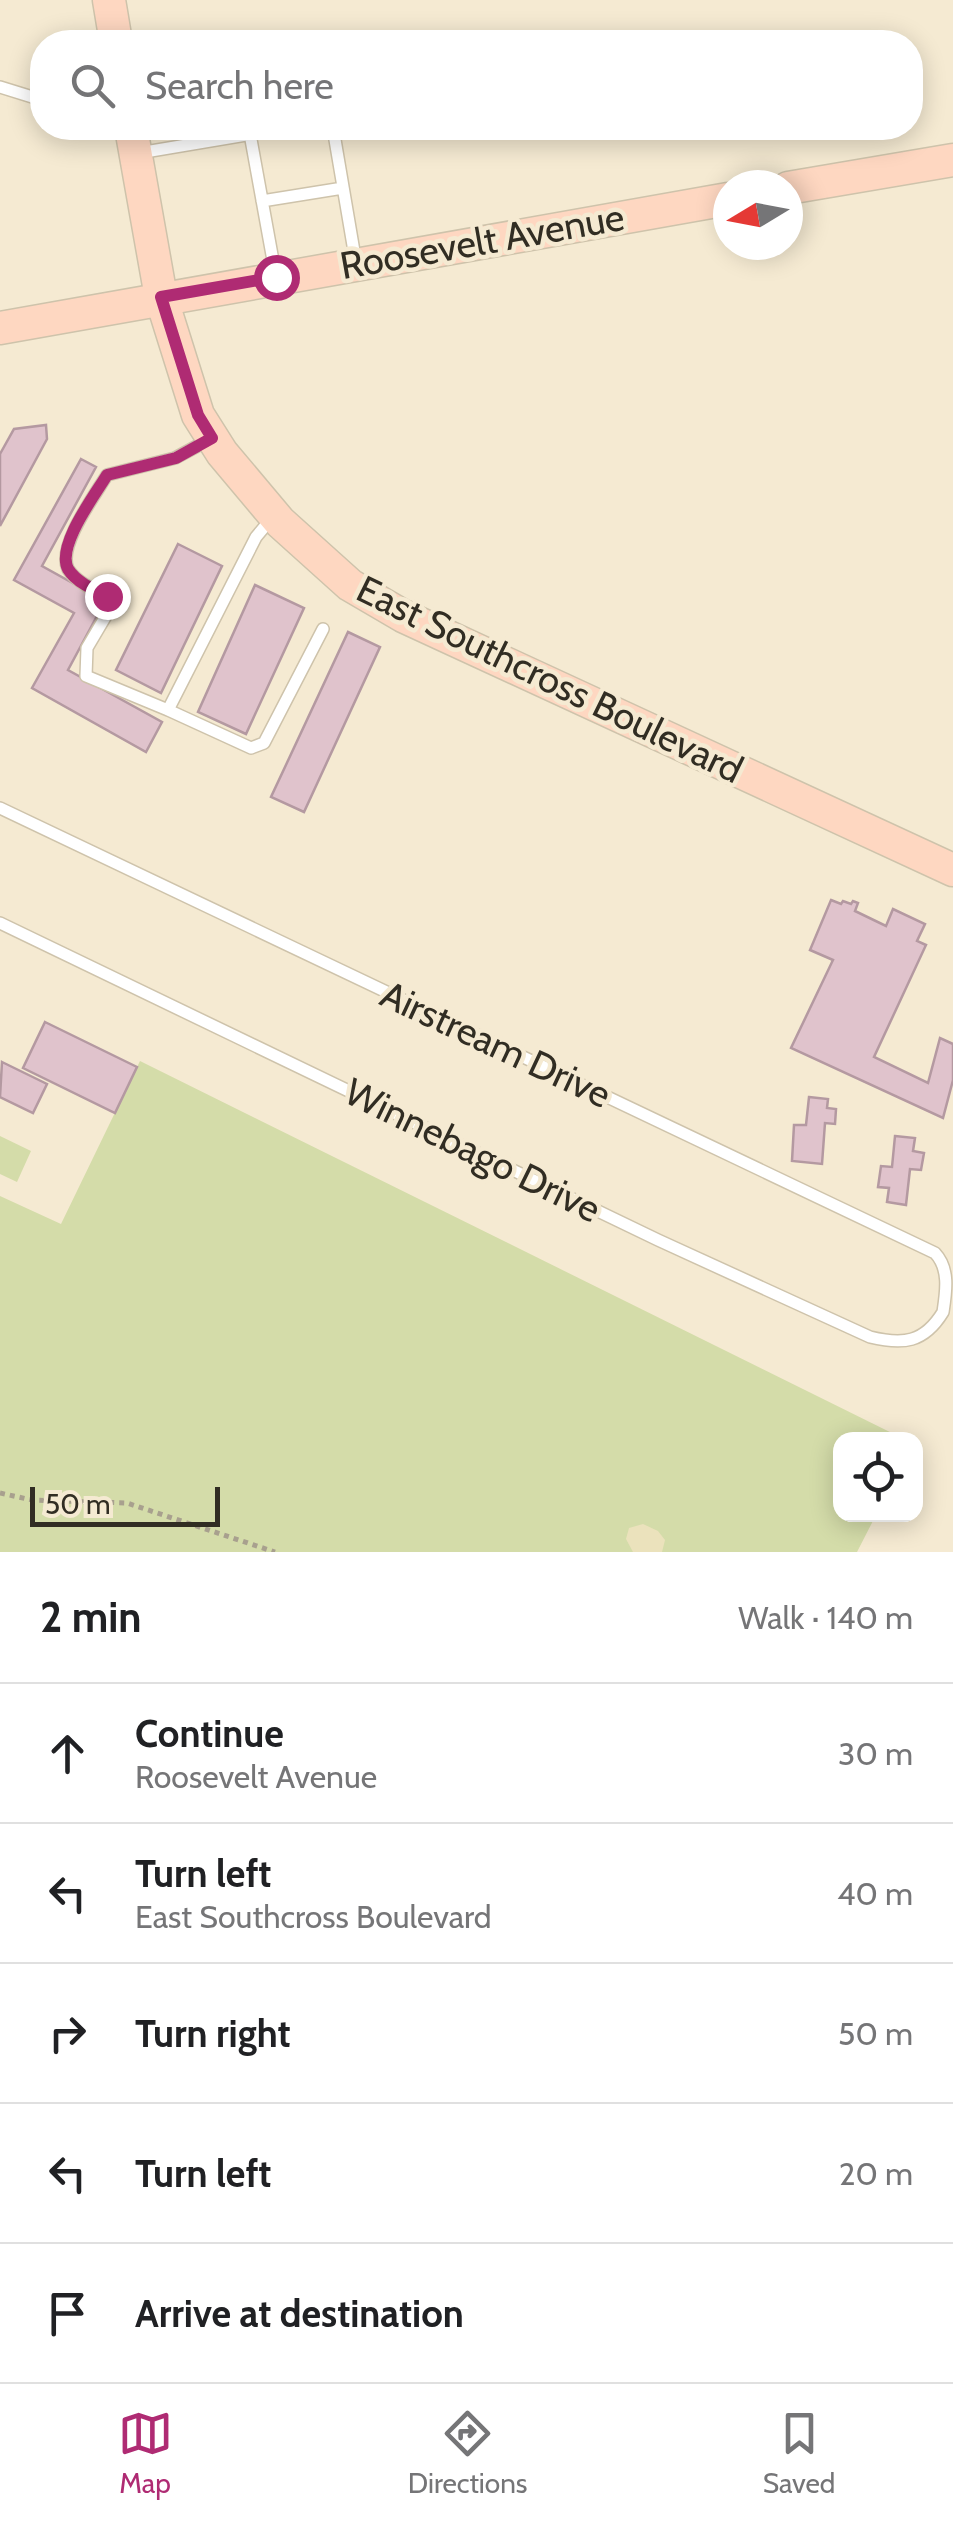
<!DOCTYPE html>
<html lang="en">
<head>
<meta charset="utf-8">
<style>
	body { margin:0; font-family:Cabin,sans-serif; background:#f2f2f2; color:#202124 }
	.controls { position:absolute; right:30px; bottom:30px; display:grid; overflow:hidden; border-radius:20px; box-shadow:0 5px 25px #0003 }
	.controls button { width:90px; height:90px; display:grid; place-items:center; padding:0; border:0; border-bottom:2px solid #e0e0e0; background:#fff; color:#202124; font:50px sans-serif }
	.compass { position:absolute; left:713px; top:170px; width:90px; height:90px; border-radius:50%; background:#fff; box-shadow:0 5px 25px #0003; rotate:260deg }
	.scale { position:absolute; left:30px; bottom:25px; width:190px; box-sizing:border-box; padding-left:10px; border:5px solid #312d23; border-top:0; font-size:28px; line-height:35px; white-space:nowrap; color:#312d23; -webkit-text-stroke:8px #f5ead2; paint-order:stroke }
	.stop { position:absolute; width:30px; height:30px; margin:-22px; border:8px solid #af2b73; border-radius:50%; background:#fff }
	.stop.end { background:#af2b73; border-color:#fff; box-shadow:0 2px 10px #0008 }
	.list { margin:0; padding:0; list-style:none }
	h2 { display:flex; justify-content:space-between; align-items:center; height:130px; margin:0; padding:0 40px; font-size:42px }
	h2 small { font-size:32px; font-weight:400; color:#757577 }
	.list li { display:grid; grid-template-columns:65px 1fr auto; gap:30px; align-items:center; box-sizing:border-box; height:140px; padding:0 40px; border-top:2px solid #e0e0e0 }
	.list b { display:block; font-size:38px; white-space:nowrap }
	.list p { margin:0; font-size:32px; white-space:nowrap; color:#757577 }
	.list em { font-size:32px; font-style:normal; color:#757577 }
	.icon { flex:none; width:55px; height:55px; fill:none; stroke:currentColor; stroke-width:2; stroke-linecap:round; stroke-linejoin:round }
	.map { position:relative; flex:none; width:953px; height:1552px; overflow:hidden }
	.search { position:absolute; background:#fff; box-shadow:0 5px 25px #0003; left:30px; right:30px; top:30px; height:110px; display:flex; align-items:center; gap:25px; box-sizing:border-box; padding:0 35px; border-radius:40px; color:#757577; font-size:38px }
	.sheet { height:830px; background:#fff }
	nav { display:flex; justify-content:space-around; align-items:center; box-sizing:border-box; height:140px; border-top:2px solid #e0e0e0; background:#fff; font-size:28px; color:#757577 }
	nav a { display:grid; justify-items:center; gap:5px }
	nav .on { color:#af2b73 }
	.map>svg:first-child { display:block }
	.green { fill:#d4dca9 }
	.sand { fill:#ebe2bc }
	.building { fill:#e0c3cc; stroke:#b499a1; stroke-width:2.5 }
	.lines { fill:none; stroke-linecap:round; stroke-linejoin:round }
	.lane-casing { stroke:#cec3ab; stroke-width:14 }
	.secondary-casing { stroke:#cec3ab; stroke-width:35 }
	.path { stroke:#a8a08e; stroke-width:5; stroke-dasharray:5 5; stroke-linecap:butt }
	.lane { stroke:#fff; stroke-width:11 }
	.secondary { stroke:#fed7c1; stroke-width:32 }
	.route { stroke:#af2b73; stroke-width:12 }
	.labels { text-anchor:middle; dominant-baseline:central; stroke-width:9; stroke-linejoin:round; paint-order:stroke }
	.street-label { font-size:38px; fill:#312d23; stroke:#f5ead2 }
</style>
</head>
<body>
<div class="map">
<svg width="953" height="1552" viewBox="0 0 953 1552">
	<rect width="100%" height="100%" fill="#f5ead2"/>
	<path class="green" d="M140 1061 904 1439 840 1440V1514L876 1515 857 1552H0V1196L61 1224Z
		M0 1136 31 1151 17 1182 0 1174Z"/>
	<path class="sand" d="M643 1524 658 1531 665 1540 662 1552H633L626 1539 629 1528Z"/>
	<path class="building" d="M46 425 47 439 0 526V454L14 429Z
		M81 459 96 467 42 566 105 601 68 670 162 722 146 752 32 688 74 613 14 580Z
		M178 544 222 566 161 693 116 670Z
		M255 585 304 608 246 734 198 712Z
		M348 632 380 647 304 812 271 797Z
		M831 900 841 904 843 901 851 904 853 901 858 903 855 911 886 926 893 909 925 924 917 941 926 945 874 1057 928 1083 940 1038 953 1044V1080L943 1118 791 1048 833 960 810 950Z
		M45 1022 137 1067 115 1113 23 1068Z
		M2 1062 47 1084 33 1113 0 1097Z
		M809 1097 828 1099 827 1108 836 1109 835 1124 825 1123 822 1164 792 1161 794 1125H806Z
		M895 1136 915 1138 913 1151 924 1153 921 1170 910 1169 906 1205 887 1202 889 1188 878 1187 881 1166 892 1167Z"/>
	<g class="lines">
		<g class="lane-casing">
			<path id="lane" d="M0 87 42 100
				M333 128 356 263
				M250 134 276 277
				M139 153 288 128
				M262 201 343 188
				M271 519 256 537 168 710 251 748 264 743 323 629
				M168 710 86 676 87 648 110 609 107 597C94 590 76 582 68 569 57 546 95 495 107 475L175 458 212 438
				M0 808 935 1253C950 1269 946 1292 943 1312 924 1343 903 1345 870 1337L658 1240 0 923"/>
		</g>
		<g class="secondary-casing">
			<path id="secondary" d="M109 0 116 42
				M131 128 161 297 198 415 222 453 280 522 350 585 403 616 953 870
				M788 188 953 160
				M0 328 728 199"/>
		</g>
		<path class="path" d="M0 1493 32 1500 127 1503 275 1552"/>
		<use href="#lane" class="lane"/>
		<use href="#secondary" class="secondary"/>
	</g>
	<g class="lines">
		<path class="route" d="M107 596C94 590 76 582 68 569 56 546 95 495 107 475L176 458 212 438 198 415 161 297 276 277"/>
	</g>
	<g class="labels">
		<g class="street-label">
			<text transform="translate(482 241) rotate(-10)">Roosevelt Avenue</text>
			<text transform="translate(550 679) rotate(26)">East Southcross Boulevard</text>
			<text transform="translate(496 1044) rotate(25)">Airstream Drive</text>
			<text transform="translate(473 1150) rotate(26)">Winnebago Drive</text>
		</g>
	</g>
</svg>
<div class="controls">
<button><svg class="icon" aria-label="locate" viewBox="0 0 24 24"><circle cx="12" cy="12" r="6"/><path d="M12 2v4M12 18v4M2 12h4M18 12h4"/></svg></button>
</div>
<svg class="compass" viewBox="-18 -18 36 36"><path d="M0-13l5 13h-10z" fill="#e53935"/><path d="M0 13l5-13h-10z" fill="#757577"/></svg>
<div class="scale">50 m</div>
<div class="stop" style="left:276px;top:277px"></div>
<div class="stop end" style="left:107px;top:596px"></div>
<div class="search"><svg class="icon" aria-label="search" viewBox="0 0 24 24"><circle cx="10" cy="10" r="6"/><path d="M15 15l6 6"/></svg>Search here</div>
</div>
<section class="sheet">
<h2>2 min<small>Walk · 140 m</small></h2>
<ul class="list">
<li><svg class="icon" aria-label="ahead" viewBox="0 0 24 24"><path d="M12 20V5M6 11l6-6 6 6"/></svg><div><b>Continue</b><p>Roosevelt Avenue</p></div><em>30 m</em></li>
<li><svg class="icon" aria-label="left" viewBox="0 0 24 24"><path d="M17 20v-9H6M10 6l-5 5 5 5"/></svg><div><b>Turn left</b><p>East Southcross Boulevard</p></div><em>40 m</em></li>
<li><svg class="icon" aria-label="right" viewBox="0 0 24 24"><path d="M7 20v-9h11M14 6l5 5-5 5"/></svg><div><b>Turn right</b></div><em>50 m</em></li>
<li><svg class="icon" aria-label="left" viewBox="0 0 24 24"><path d="M17 20v-9H6M10 6l-5 5 5 5"/></svg><div><b>Turn left</b></div><em>20 m</em></li>
<li><svg class="icon" aria-label="arrive" viewBox="0 0 24 24"><path d="M6 21V4h12l-3 4 3 4H6"/></svg><div><b>Arrive at destination</b></div></li>
</ul>
</section>
<nav>
<a class="on"><svg class="icon" aria-label="map" viewBox="0 0 24 24"><path d="M3 6l6-2 6 2 6-2v14l-6 2-6-2-6 2zM9 4v14M15 6v14"/></svg>Map</a>
<a><svg class="icon" aria-label="directions" viewBox="0 0 24 24"><path d="M12 3l9 9-9 9-9-9zM9 14v-3h6M13 9l2 2-2 2"/></svg>Directions</a>
<a><svg class="icon" aria-label="saved" viewBox="0 0 24 24"><path d="M7 4h10v16l-5-4-5 4z"/></svg>Saved</a>
</nav>
</body>
</html>
